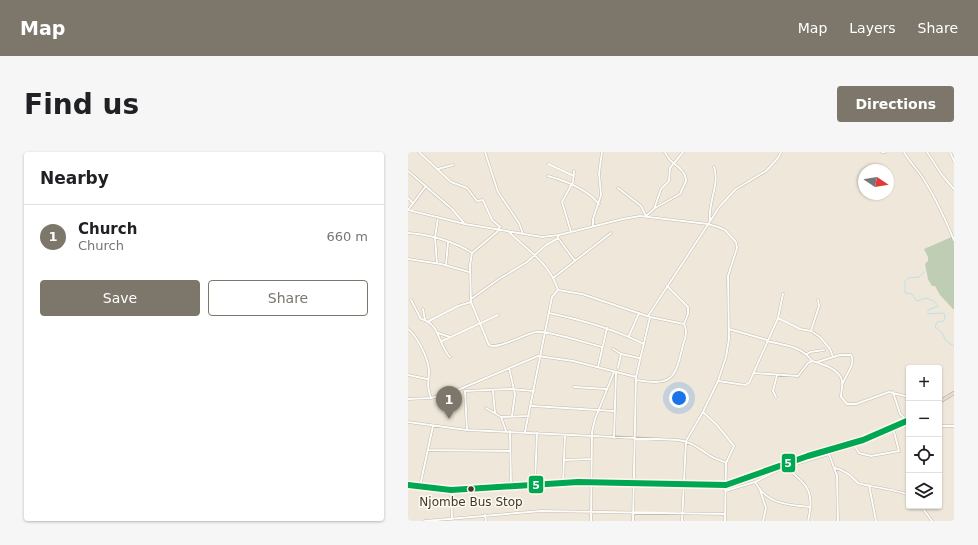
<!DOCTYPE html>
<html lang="en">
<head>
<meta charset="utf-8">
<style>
	body { margin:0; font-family:"DejaVu Sans",sans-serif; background:#f6f6f6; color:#202124 }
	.controls { position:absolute; right:12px; bottom:12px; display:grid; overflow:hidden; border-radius:4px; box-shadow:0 1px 3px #0004 }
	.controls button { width:36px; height:36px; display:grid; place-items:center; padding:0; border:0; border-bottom:1px solid #e0e0e0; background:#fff; color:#202124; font:20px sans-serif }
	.compass { position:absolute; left:450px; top:12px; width:36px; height:36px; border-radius:50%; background:#fff; box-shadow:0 1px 3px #0004; rotate:102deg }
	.you { position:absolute; left:271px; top:246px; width:14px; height:14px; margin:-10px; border:3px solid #fff; border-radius:50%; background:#1a73e8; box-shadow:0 0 0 6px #1a73e833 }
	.badge { display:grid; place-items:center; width:26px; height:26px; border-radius:50%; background:#7c766b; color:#fff; font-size:13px; font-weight:700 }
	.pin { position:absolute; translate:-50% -33px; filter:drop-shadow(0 1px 2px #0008) }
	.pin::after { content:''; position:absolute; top:21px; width:14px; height:12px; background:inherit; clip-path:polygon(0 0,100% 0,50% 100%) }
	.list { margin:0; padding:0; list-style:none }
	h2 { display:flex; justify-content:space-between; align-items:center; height:52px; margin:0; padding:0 16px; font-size:17px }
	h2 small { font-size:13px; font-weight:400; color:#757577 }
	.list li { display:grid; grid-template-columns:26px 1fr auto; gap:12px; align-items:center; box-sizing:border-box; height:64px; padding:0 16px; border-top:1px solid #e0e0e0 }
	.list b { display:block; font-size:15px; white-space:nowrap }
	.list p { margin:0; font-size:13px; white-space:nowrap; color:#757577 }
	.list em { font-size:13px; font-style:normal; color:#757577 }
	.actions { display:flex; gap:8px; padding:12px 16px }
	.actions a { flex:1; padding:9px 0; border:1px solid #7c766b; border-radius:4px; text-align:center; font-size:14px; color:#7c766b }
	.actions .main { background:#7c766b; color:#fff }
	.icon { flex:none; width:22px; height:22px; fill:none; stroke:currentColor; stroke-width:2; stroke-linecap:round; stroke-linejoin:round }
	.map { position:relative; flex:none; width:546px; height:369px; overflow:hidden; border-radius:4px }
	header { display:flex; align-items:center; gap:24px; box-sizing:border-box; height:56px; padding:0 20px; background:#7c766b; color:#fff }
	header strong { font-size:19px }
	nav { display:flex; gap:22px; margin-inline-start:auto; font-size:14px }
	.intro { display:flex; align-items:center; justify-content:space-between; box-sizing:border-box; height:96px; padding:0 24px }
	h1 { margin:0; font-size:28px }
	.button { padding:10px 18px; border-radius:4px; background:#7c766b; color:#fff; font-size:14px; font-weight:700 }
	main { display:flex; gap:24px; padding:0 24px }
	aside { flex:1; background:#fff; border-radius:4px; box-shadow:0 1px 3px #0004 }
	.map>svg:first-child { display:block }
	.forest { fill:#bfcdb4 }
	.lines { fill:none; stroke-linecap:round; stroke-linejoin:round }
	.stream { stroke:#bedfea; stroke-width:1 }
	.minor-casing { stroke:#c1bcb1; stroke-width:3 }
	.trunk-casing { stroke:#b6a494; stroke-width:4 }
	.minor { stroke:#fdfcf9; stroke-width:2 }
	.trunk { stroke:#e8dbd2; stroke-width:3 }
	.bus-1-casing { stroke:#fffaef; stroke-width:9 }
	.bus-1 { stroke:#00a651; stroke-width:6 }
	.bus-dot { fill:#3e392f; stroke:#fffaef; stroke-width:1.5 }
	.labels { text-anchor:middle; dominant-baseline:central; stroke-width:3; stroke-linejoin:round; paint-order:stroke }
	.bus-label { font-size:12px; fill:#3e392f; stroke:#fffaef }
	.line-badge { stroke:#fffaef; stroke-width:1.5 }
	.badge-label { font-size:11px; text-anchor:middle; font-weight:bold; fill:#fff }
</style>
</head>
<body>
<header>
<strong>Map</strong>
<nav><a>Map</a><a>Layers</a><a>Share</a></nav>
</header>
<div class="intro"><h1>Find us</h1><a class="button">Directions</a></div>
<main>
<aside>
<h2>Nearby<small></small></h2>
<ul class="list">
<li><span class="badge">1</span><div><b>Church</b><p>Church</p></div><em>660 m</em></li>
</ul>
<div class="actions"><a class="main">Save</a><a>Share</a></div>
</aside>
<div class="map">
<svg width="546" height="369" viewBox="0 0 546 369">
	<rect width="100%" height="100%" fill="#efe8da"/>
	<path class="forest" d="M546 84V158L532 143 527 134H524L520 127 517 112 520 109V105L516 97Z"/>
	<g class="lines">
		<path class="stream" d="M516 120 511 125 500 126 497 129V141L504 142 509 149 518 146 526 149 530 154 520 158V162L533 161 537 162 536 169 529 170 527 175 534 181 538 189 546 194"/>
		<g class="minor-casing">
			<path id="minor" d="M11 0 43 30 59 36 69 49 75 48 84 68 92 75 89 80 64 101 62 113 63 150 81 193C89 198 117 182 128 180 139 178 181 192 194 195
				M77 0 90 40 111 71 115 82
				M474 0H477
				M496 0C502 11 512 20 518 31 529 49 538 69 546 88
				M519 0 534 23 546 37
				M542 0 546 9
				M140 12 166 24
				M30 17 45 13
				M0 19 44 57 56 71
				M140 24C158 29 179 37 191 52
				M18 34 0 58 57 72 134 85 151 83 215 67 232 64 300 72 310 75 317 78 328 90 329 96 320 124 321 187 318 205 310 229 295 260 278 289 274 369
				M210 36 233 54 238 64 246 57 253 37 261 29 262 16 275 0
				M0 46 4 50
				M247 56 272 42 278 29C278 15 261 13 257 0
				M302 68C300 50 312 32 306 15
				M185 74V67L193 43 191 21 194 0
				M101 80C119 98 142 111 150 138
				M163 80 154 50 165 30 166 19
				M0 81C20 82 48 90 64 101
				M150 86 167 109
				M0 107 33 112 61 120
				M29 111 27 86 30 65
				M38 113 40 91
				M145 126 203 81
				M259 134 280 155V162L276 172
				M63 147 91 127 119 110 138 93 149 87 151 83
				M3 148 13 167C32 171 30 193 42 205
				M15 157 17 168
				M141 161C174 168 206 177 236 192
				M240 164 312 54 328 37 358 19 370 6 373 0
				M370 166 392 177 403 179 412 185 422 197 425 205
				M21 169 50 154 63 150
				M0 177C9 183 21 208 21 219 21 231 18 232 23 246
				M321 177 359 188
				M403 179 411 154 410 148
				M30 181 42 185
				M221 184 231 161
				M34 189 90 163
				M359 189C375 193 394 194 404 209
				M205 197 213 202 231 206
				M399 202 402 200 416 198
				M409 210 432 203H443C448 212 438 222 435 231
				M190 215 199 176
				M101 216 107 242 104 264
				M210 216 213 202
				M346 221 390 224 400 211 404 209C414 212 432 217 434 229 435 234 433 239 433 245L439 252H448L481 240 501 245
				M0 223 19 227
				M310 229 337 233 341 231 370 166 375 142
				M166 235 198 237
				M57 239 102 237 126 239
				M57 239 59 278
				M85 239 87 261
				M485 240 492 262 499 268
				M368 245 365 239 369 223
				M0 247 23 246 45 240 130 204 165 209 228 225
				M124 254 206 259
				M78 256 93 265 98 279
				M295 260 309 273 326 294 318 311 317 369
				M93 265 121 264
				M0 270 59 278 270 288C284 290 290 296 301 303 306 307 313 308 318 311
				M531 274H546
				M102 279 103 334
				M117 280 144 145 150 138 174 142 242 165 276 172C280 179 277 187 275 193 267 227 265 234 228 228
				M206 286 208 221
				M445 291 451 301 463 304 491 299 485 276
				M21 298 102 299
				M421 302 429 324 430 369
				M156 308 183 307
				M378 316C400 332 407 340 400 369
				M427 316C437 318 443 324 450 331 452 333 491 338 501 343
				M347 330C359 352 379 353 402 355
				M155 331 157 283
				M127 332 129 281
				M461 333 468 369
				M12 334 25 274
				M43 338 44 367
				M352 338 358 356 355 369
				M317 339 347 330 374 316 421 302
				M513 354 524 369
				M77 363 78 369
				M17 369 133 359 317 362
				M183 369 184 280 187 267 206 220
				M225 369 228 225 242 165"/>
		</g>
		<g class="trunk-casing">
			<path id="trunk" d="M531 250 546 241
				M0 333 43 338 170 330 318 333 400 304 455 288 501 268"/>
		</g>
		<use href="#minor" class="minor"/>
		<use href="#trunk" class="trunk"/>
		<g class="bus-1-casing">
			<path id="bus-1" d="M0 333 43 338 170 330 318 333 400 304 455 288 501 268"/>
		</g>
		<use href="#bus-1" class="bus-1"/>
	</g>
	<circle class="bus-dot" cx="63" cy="337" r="3.5"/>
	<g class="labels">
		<g class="bus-label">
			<text x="63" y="350">Njombe Bus Stop</text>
		</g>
	</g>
	<g class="line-badge">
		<rect x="373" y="301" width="15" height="20" rx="4" fill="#00a651"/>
		<rect x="120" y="323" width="16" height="19" rx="4" fill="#00a651"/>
	</g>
	<g class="badge-label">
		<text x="380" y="315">5</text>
		<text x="128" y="337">5</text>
	</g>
</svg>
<div class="controls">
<button>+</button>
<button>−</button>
<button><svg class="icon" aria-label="locate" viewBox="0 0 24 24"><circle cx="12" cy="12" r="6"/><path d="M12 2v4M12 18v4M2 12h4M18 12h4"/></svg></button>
<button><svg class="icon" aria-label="layers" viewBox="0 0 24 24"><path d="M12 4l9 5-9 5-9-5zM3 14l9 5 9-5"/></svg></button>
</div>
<svg class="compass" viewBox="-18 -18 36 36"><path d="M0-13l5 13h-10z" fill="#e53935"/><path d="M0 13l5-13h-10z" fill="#757577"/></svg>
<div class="you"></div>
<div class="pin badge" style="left:41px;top:267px">1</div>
</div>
</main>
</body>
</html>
